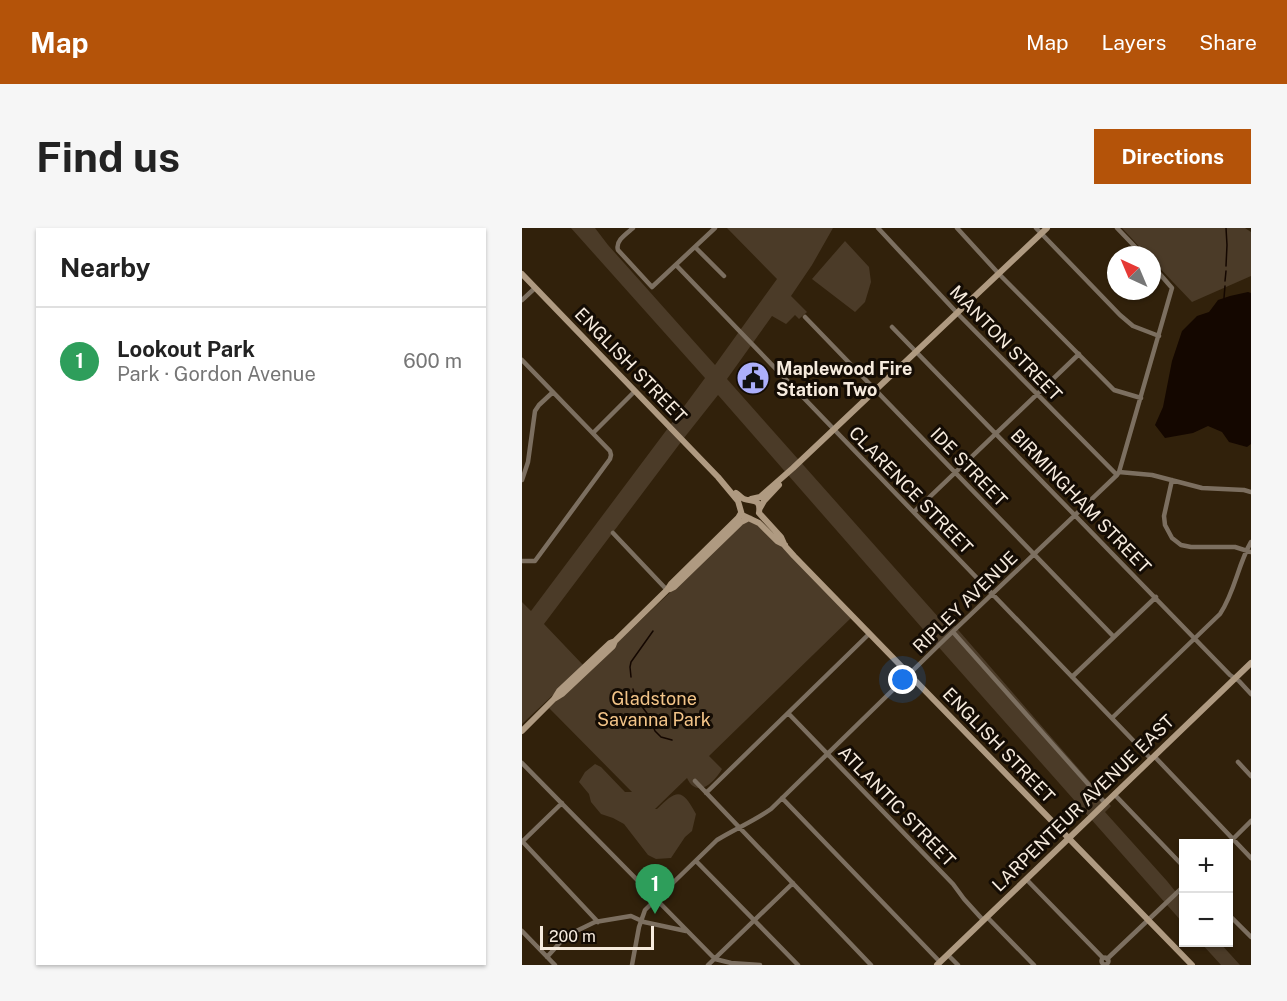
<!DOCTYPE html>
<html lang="en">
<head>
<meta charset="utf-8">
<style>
	body { margin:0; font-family:"Public Sans",sans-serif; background:#f6f6f6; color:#222 }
	.controls { position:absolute; right:18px; bottom:18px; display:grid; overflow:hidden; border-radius:0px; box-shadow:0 2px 4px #0004 }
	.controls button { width:54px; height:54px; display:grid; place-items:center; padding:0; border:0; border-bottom:2px solid #e0e0e0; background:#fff; color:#222; font:30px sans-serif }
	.compass { position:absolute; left:585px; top:18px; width:54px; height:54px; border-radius:50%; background:#fff; box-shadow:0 2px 4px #0004; rotate:316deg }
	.scale { position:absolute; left:18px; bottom:15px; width:114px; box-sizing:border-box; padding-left:6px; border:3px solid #f6ebde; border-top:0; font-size:16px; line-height:21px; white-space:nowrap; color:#f6ebde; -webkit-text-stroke:4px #140c04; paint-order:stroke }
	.you { position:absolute; left:381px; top:452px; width:21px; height:21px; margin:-15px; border:4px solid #fff; border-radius:50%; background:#1a73e8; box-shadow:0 0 0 9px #1a73e833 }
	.badge { display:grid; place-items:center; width:39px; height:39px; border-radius:50%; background:#b45309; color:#fff; font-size:20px; font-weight:700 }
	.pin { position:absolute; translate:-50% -50px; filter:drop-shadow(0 2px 3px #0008) }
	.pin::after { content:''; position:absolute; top:32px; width:21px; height:18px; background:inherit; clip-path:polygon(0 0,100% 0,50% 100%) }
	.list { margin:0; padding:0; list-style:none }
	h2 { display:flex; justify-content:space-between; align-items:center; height:78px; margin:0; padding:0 24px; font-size:26px }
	h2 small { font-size:20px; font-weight:400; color:#767676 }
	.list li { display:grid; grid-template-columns:39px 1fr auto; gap:18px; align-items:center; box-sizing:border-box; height:108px; padding:0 24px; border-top:2px solid #e0e0e0 }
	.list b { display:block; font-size:22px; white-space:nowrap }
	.list p { margin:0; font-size:20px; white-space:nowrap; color:#767676 }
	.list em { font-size:20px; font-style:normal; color:#767676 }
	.map { position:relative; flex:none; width:729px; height:737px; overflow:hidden; border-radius:0px }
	header { display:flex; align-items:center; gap:36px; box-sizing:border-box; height:84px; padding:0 30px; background:#b45309; color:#fff }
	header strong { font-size:28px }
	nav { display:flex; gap:33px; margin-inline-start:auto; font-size:21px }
	.intro { display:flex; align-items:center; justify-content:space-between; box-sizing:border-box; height:144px; padding:0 36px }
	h1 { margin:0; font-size:42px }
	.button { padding:15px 27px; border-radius:0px; background:#b45309; color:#fff; font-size:21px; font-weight:700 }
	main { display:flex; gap:36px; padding:0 36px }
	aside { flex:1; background:#fff; border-radius:0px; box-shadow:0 2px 4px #0004 }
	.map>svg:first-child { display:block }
	.green { fill:#4b3b28 }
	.water { fill:#140700 }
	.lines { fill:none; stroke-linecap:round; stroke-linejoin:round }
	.stream { stroke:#140700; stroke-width:1.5 }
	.street { stroke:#7c6f60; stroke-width:4.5 }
	.secondary { stroke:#af9a81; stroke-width:6 }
	.labels { text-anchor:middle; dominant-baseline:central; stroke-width:6; stroke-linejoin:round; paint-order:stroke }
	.street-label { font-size:18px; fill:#f6ebde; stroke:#140c04 }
	.poi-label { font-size:18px; font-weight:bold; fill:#f6ebde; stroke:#140c04; text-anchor:start }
	.park-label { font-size:18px; fill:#f3c488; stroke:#140c04 }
</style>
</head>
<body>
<header>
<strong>Map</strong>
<nav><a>Map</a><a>Layers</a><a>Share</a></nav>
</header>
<div class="intro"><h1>Find us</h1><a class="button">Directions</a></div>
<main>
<aside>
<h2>Nearby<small></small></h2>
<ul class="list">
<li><span class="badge" style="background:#2e9e5b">1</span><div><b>Lookout Park</b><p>Park · Gordon Avenue</p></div><em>600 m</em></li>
</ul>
</aside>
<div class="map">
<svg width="729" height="737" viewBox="0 0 729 737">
	<rect width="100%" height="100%" fill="#31210b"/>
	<path class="green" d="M49 0H73L86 17 193 137 255 51 205 0H311L290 37 269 68 285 84 277 91 273 87 264 96 250 88 205 151 426 400 431 396 589 578 583 584 645 653 661 673V695L421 424 196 167 162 210 149 196 183 150Z
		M600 0H723L729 4V48L670 74 630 32V27H625Z
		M323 13 347 39 349 54 343 74 333 84 290 51Z
		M146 200 159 214 22 396 62 438 0 496V374L9 383Z
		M229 287 330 389 187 528 200 541C192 555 175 571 165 550L133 581H135C155 561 160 560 174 586L170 603 163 609 149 630 134 631 126 627 102 596 91 590 79 586 69 574 67 566 57 554 63 544 73 536 79 539 103 564H110L27 480Z
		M679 715H698L718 737H699Z"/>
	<path class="water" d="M726 64 729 65V216L725 219 707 214 700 204 686 198 671 205 643 210 633 197 641 179 650 133 660 103 675 88 687 84 696 72 708 68Z"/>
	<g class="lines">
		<path class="stream" d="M704 0 705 17 704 38
			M703 53 704 43
			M702 70 703 58
			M109 449 108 439 109 434 131 403
			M111 461 113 469 127 488 133 503 139 509 150 512"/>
		<path class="street" d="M111 0C104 6 93 13 96 22L130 59 193 0
			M356 0 438 88 595 247
			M435 0 477 46 592 162 619 170
			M514 0 598 87 611 98 637 108
			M595 0 621 27
			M173 19 202 48
			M154 37 629 531
			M0 72 13 60
			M283 89 592 409
			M370 99 708 447 717 453 729 466
			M0 132 88 223 89 227 88 231 13 333H0
			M71 205 113 163
			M597 244 630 247 680 260 722 262 729 264
			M0 252 6 234 13 183 17 177 31 164
			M650 252 642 288 643 297 650 310 659 317 669 319H713L729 324
			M392 284 557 126
			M91 305 145 362
			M431 404 583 575
			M550 449 634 369
			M266 485 431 656 442 671 461 692
			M590 490 698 386C713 364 716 336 729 314
			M632 528 729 630
			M716 534 729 548
			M0 535 193 731 209 735 238 737
			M173 553 349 737
			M184 565 347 406
			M592 566 662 639
			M260 570 418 734
			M0 613 76 694
			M0 614 40 575
			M706 616 729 593
			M174 633 276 737
			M504 651 581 730
			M706 686 729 709
			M465 689 512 737
			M0 703 33 737
			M426 727 436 737
			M25 729 44 708 73 694 109 688 122 694 164 703
			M579.5 733a3.5 3.5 0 1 1 7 0a3.5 3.5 0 1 1-7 0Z
			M585 731 662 658
			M110 737 117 699 123 682 195 612C213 601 232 593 249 581L422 412 595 247 597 244 650 60 630 37
			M186 737 271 655"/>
		<path class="secondary" d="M0 46 196 249 216 273 220 287 237 295 255 313 263 317
			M214 265C216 266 219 270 222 271 231 274 239 270 237 285
			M229 271 238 269 271 240 525 0
			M238 280 242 273 257 257
			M237 285 259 309 263 318 272 328 670 737
			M148 361 152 359 219 294 225 291
			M32 471 40 466 91 418 93 413 145 362 149 356 216 290 219 285
			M0 503 32 471 37 463 88 415 93 413
			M415 737 729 435"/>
	</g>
	<defs>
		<g id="civic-disc" transform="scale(1.725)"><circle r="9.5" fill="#acaffb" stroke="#140c04"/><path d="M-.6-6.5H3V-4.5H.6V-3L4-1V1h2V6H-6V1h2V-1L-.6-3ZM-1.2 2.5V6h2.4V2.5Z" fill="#111"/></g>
	</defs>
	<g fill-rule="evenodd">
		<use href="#civic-disc" x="231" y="150"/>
	</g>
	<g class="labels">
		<g class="street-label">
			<text transform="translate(484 115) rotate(46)">MANTON STREET</text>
			<text transform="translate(109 137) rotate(46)">ENGLISH STREET</text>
			<text transform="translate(447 239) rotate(46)">IDE STREET</text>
			<text transform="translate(389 262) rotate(46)">CLARENCE STREET</text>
			<text transform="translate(559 273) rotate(46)">BIRMINGHAM STREET</text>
			<text transform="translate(443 374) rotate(-44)">RIPLEY AVENUE</text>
			<text transform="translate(477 517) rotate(46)">ENGLISH STREET</text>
			<text transform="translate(561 575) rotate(-44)">LARPENTEUR AVENUE EAST</text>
			<text transform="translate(375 578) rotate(46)">ATLANTIC STREET</text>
		</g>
		<g class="poi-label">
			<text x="254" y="140">Maplewood Fire<tspan x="254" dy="21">Station Two</tspan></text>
		</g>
		<g class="park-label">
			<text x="132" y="470">Gladstone<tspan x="132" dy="21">Savanna Park</tspan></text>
		</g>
	</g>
</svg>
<div class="controls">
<button>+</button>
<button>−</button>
</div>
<svg class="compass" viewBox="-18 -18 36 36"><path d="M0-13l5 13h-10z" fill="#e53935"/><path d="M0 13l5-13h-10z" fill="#767676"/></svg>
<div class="scale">200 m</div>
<div class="you"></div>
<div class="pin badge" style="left:133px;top:686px;background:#2e9e5b">1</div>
</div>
</main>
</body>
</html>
